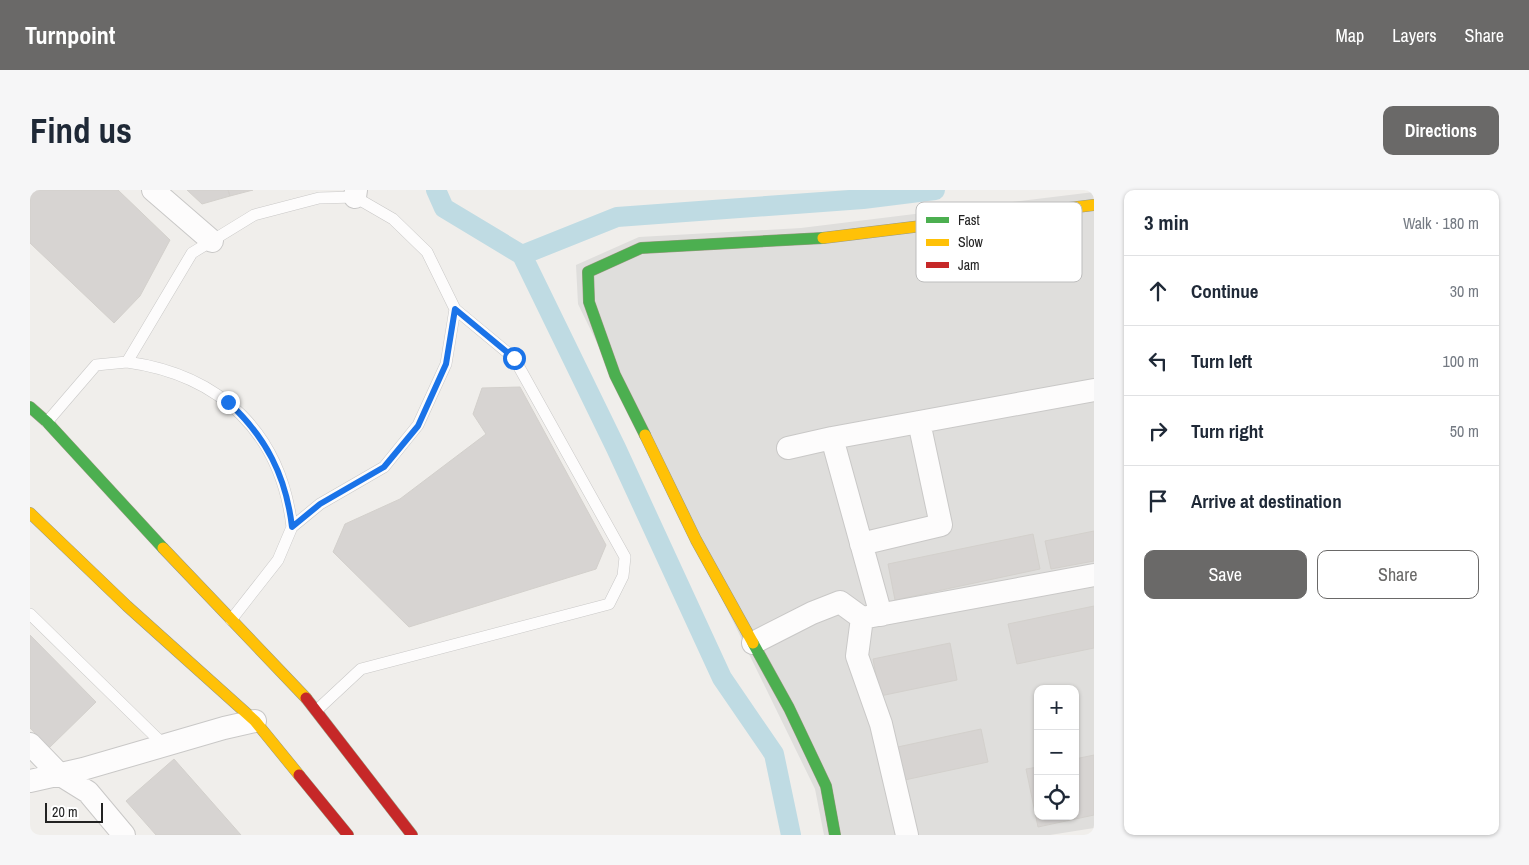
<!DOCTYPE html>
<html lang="en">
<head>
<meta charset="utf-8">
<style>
	body { margin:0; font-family:"Archivo Narrow",sans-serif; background:#f6f6f7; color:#1f2937 }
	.controls { position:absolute; right:15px; bottom:15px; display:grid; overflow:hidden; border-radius:10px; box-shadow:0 1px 4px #0004 }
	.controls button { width:45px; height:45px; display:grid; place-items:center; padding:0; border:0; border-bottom:1px solid #e0e1e3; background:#fff; color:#1f2937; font:25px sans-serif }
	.scale { position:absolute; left:15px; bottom:12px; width:58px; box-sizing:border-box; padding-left:5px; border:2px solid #222; border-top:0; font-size:14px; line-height:18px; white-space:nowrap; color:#222; -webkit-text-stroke:4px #fff; paint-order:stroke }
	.stop { position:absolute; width:15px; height:15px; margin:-11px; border:4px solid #1a73e8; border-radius:50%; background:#fff }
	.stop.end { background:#1a73e8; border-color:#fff; box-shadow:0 1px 5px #0008 }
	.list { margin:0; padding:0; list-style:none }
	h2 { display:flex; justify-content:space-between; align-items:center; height:65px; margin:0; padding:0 20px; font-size:21px }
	h2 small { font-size:16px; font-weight:400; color:#747a83 }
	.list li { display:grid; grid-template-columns:32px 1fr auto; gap:15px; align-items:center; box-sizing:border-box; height:70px; padding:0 20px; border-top:1px solid #e0e1e3 }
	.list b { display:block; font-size:19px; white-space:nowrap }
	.list em { font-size:16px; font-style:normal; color:#747a83 }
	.actions { display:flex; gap:10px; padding:15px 20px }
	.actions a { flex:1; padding:11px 0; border:1px solid #6a6968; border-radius:10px; text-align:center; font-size:18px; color:#6a6968 }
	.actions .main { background:#6a6968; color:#fff }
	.icon { flex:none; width:28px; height:28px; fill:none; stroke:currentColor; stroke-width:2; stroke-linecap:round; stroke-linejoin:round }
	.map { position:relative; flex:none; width:1064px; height:645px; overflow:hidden; border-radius:10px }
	header { display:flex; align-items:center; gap:30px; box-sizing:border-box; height:70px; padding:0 25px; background:#6a6968; color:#fff }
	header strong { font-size:24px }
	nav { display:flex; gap:28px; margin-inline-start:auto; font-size:18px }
	.intro { display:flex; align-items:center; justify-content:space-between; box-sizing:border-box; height:120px; padding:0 30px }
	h1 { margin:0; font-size:35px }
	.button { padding:12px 22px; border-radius:10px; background:#6a6968; color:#fff; font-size:18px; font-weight:700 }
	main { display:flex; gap:30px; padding:0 30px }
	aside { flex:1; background:#fff; border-radius:10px; box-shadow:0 1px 4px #0004 }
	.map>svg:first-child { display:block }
	.residential { fill:#dfdedc; fill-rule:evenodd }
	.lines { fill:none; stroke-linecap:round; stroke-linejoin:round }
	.canal { stroke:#bfdbe3; stroke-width:20 }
	.building { fill:#d7d4d2; stroke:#d3d0cc }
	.lane-casing { stroke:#c9c8c7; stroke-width:12 }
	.street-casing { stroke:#c9c8c7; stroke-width:24 }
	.fast-casing { stroke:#999a82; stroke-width:12 }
	.slow-casing { stroke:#999a82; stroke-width:12 }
	.jam-casing { stroke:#999a82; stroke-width:12 }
	.lane { stroke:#fdfcfc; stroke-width:11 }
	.street { stroke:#fdfcfc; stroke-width:22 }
	.fast { stroke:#4caf50; stroke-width:11 }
	.slow { stroke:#ffc107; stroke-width:11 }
	.jam { stroke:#c62828; stroke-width:11 }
	.route { stroke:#1a73e8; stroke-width:6 }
	.key { fill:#fff; stroke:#bdbdbd; stroke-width:1 }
	.key-label { font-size:14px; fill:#222 }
</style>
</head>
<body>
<header>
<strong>Turnpoint</strong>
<nav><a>Map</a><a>Layers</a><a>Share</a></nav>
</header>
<div class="intro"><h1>Find us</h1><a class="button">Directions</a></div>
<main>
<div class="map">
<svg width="1064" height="645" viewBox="0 0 1064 645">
	<rect width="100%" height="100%" fill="#f0eeeb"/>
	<path class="residential" d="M1064 2V638L1020 645H794L785 599 548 114 546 75 609 47 771 38ZM1008 499H1045V626H1008Z"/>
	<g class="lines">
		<path class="canal" d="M406 0 414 18 492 65 586 258 692 488 744 564 761 645
			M492 65 587 27 833 9 905 0"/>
	</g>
	<path class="building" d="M0 0H88L140 50 110 106 84 133 0 53Z
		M157 0H198L200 6 172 14Z
		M198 0H223L200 6Z
		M490 197 576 355 566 379 379 437 303 362 315 334 370 309 456 244 443 224 452 198Z
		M1064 341V371L1021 379 1015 351Z
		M1003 344 1010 379 865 410 858 374Z
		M1064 416V458L987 474 978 434Z
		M0 445 66 512 19 558 0 538Z
		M920 453 927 490 850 506 843 469Z
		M951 539 958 572 870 591 863 558Z
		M1064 565V625L1008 637 996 579 1008 577V626H1045V569Z
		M144 569 211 645H126L96 611Z"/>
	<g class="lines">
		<g class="lane-casing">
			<path id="lane" d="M97 172C191 185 251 243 262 337
				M17 232 66 175 97 172 162 63 224 25 289 8 325 7 363 29 397 62 425 119 416 174 388 235 354 277 290 314 262 337 248 370 201 430
				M0 424 135 556
				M287 520 331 479 579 414 593 386 595 367 484 168 425 119"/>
		</g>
		<g class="street-casing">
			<path id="street" d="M123 0 182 51
				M325 7 326 0
				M802 248 851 425
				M758 258 802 248 1064 200
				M831 354 911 335 889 232
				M723 453 782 423 810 412 832 428
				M0 554 29 584 58 602 94 645
				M0 591 53 579 194 538 225 531
				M877 645 851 534 827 466 832 428 1064 385"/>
		</g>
		<g class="fast-casing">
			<path id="fast" d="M0 217 17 232 133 358
				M615 245 585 185 559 112 558 82 611 58 793 48
				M723 453 759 518 796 596 805 645"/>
		</g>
		<g class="slow-casing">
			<path id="slow" d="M793 48 1064 15
				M615 245 666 350 723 453
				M0 323 97 416 225 531 269 585
				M133 358 276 508"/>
		</g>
		<g class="jam-casing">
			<path id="jam" d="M276 508 382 645
				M269 585 318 645"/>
		</g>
		<use href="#lane" class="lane"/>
		<use href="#street" class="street"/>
		<use href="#fast" class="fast"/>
		<use href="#slow" class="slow"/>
		<use href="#jam" class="jam"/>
	</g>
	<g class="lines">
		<path class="route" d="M198 212C236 247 256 286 262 337L290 314 354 277 388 236 416 174 425 119 484 168"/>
	</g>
	<rect x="886" y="12" width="166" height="80" rx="8" class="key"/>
	<rect x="896" y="27" width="23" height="6" fill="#4caf50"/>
	<rect x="896" y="49" width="23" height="7" fill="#ffc107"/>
	<rect x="896" y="72" width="23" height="6" fill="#c62828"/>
	<g class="key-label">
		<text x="928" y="35">Fast</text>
		<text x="928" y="57">Slow</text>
		<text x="928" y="80">Jam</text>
	</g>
</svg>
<div class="controls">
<button>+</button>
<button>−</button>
<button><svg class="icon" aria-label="locate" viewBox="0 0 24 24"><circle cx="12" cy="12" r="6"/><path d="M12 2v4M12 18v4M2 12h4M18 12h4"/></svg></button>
</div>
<div class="scale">20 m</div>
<div class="stop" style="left:484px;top:168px"></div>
<div class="stop end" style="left:198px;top:212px"></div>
</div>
<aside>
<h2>3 min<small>Walk · 180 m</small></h2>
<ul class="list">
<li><svg class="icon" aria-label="ahead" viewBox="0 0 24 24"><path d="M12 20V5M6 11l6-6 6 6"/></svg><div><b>Continue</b></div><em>30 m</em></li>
<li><svg class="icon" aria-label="left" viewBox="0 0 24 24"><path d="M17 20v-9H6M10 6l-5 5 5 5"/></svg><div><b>Turn left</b></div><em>100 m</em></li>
<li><svg class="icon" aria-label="right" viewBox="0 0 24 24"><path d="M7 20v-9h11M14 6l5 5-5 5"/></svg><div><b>Turn right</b></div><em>50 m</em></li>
<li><svg class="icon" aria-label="arrive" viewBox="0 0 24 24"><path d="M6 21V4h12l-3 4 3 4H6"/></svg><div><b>Arrive at destination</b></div></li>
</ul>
<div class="actions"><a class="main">Save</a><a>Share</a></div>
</aside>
</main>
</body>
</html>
